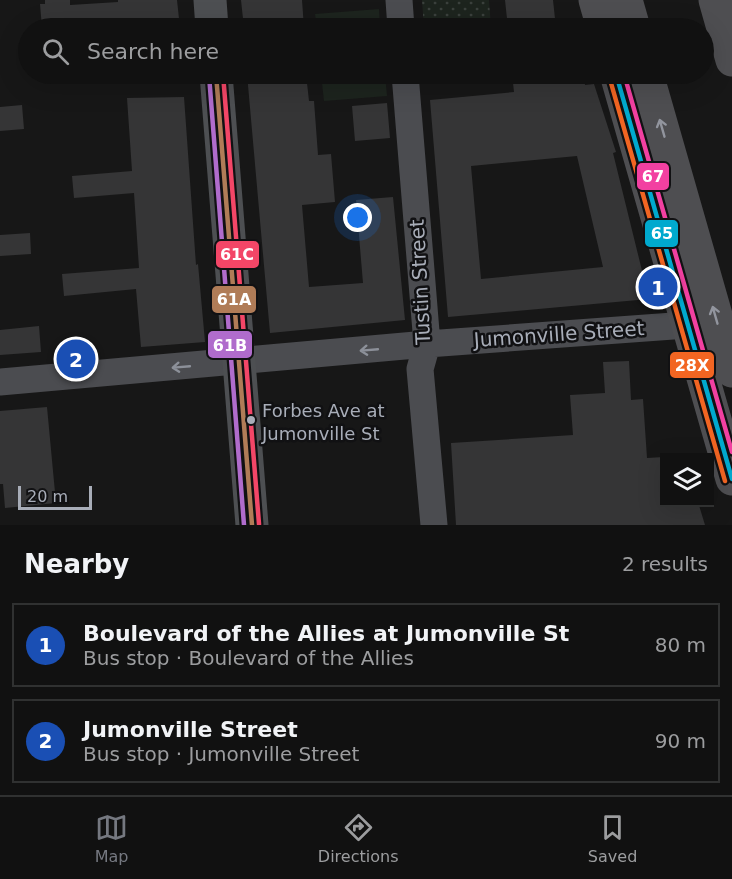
<!DOCTYPE html>
<html lang="en">
<head>
<meta charset="utf-8">
<style>
	body { margin:0; font-family:"DejaVu Sans",sans-serif; background:#1e1f1f; color:#f1f3f6 }
	.controls { position:absolute; right:18px; bottom:18px; display:grid; overflow:hidden; border-radius:0px; box-shadow:0 6px 24px #0002 }
	.controls button { width:54px; height:54px; display:grid; place-items:center; padding:0; border:0; border-bottom:2px solid #303131; background:#111; color:#f1f3f6; font:30px sans-serif }
	.scale { position:absolute; left:18px; bottom:15px; width:74px; box-sizing:border-box; padding-left:6px; border:3px solid #a8adb8; border-top:0; font-size:16px; line-height:21px; white-space:nowrap; color:#a8adb8; -webkit-text-stroke:4px #111113; paint-order:stroke }
	.you { position:absolute; left:358px; top:218px; width:21px; height:21px; margin:-15px; border:4px solid #fff; border-radius:50%; background:#1a73e8; box-shadow:0 0 0 9px #1a73e833 }
	.badge { display:grid; place-items:center; width:39px; height:39px; border-radius:50%; background:#757880; color:#fff; font-size:20px; font-weight:700 }
	.pin { position:absolute; translate:-50% -50%; border:3px solid #fff; box-shadow:0 2px 6px #0006 }
	.list { margin:0; padding:0; list-style:none }
	h2 { display:flex; justify-content:space-between; align-items:center; height:78px; margin:0; padding:0 24px; font-size:26px }
	h2 small { font-size:20px; font-weight:400; color:#9c9d9f }
	.list li { display:grid; grid-template-columns:39px 1fr auto; gap:18px; align-items:center; box-sizing:border-box; height:84px; margin:0 12px 12px; padding:0 12px; border:2px solid #303131; border-radius:0px }
	.list b { display:block; font-size:22px; white-space:nowrap }
	.list p { margin:0; font-size:20px; white-space:nowrap; color:#9c9d9f }
	.list em { font-size:20px; font-style:normal; color:#9c9d9f }
	.icon { flex:none; width:33px; height:33px; fill:none; stroke:currentColor; stroke-width:2; stroke-linecap:round; stroke-linejoin:round }
	.map { position:relative; flex:none; width:732px; height:525px; overflow:hidden }
	.search { position:absolute; background:#111; box-shadow:0 6px 24px #0002; left:18px; right:18px; top:18px; height:66px; display:flex; align-items:center; gap:15px; box-sizing:border-box; padding:0 21px; border-radius:33px; color:#9c9d9f; font-size:22px }
	.sheet { height:270px; background:#111 }
	nav { display:flex; justify-content:space-around; align-items:center; box-sizing:border-box; height:84px; border-top:2px solid #303131; background:#111; font-size:16px; color:#9c9d9f }
	nav a { display:grid; justify-items:center; gap:3px }
	nav .on { color:#757880 }
	.map>svg:first-child { display:block }
	.park { fill:url(#park-dots) }
	.garden { fill:#1d241e }
	.building { fill:#353536; fill-rule:evenodd }
	.lines { fill:none; stroke-linecap:round; stroke-linejoin:round }
	.street { stroke:#4b4c50; stroke-width:27 }
	.primary { stroke:#4d4f52; stroke-width:33 }
	.highway { stroke:#4e4e51; stroke-width:33 }
	.bus-1-casing { stroke:#111113; stroke-width:9 }
	.bus-2-casing { stroke:#111113; stroke-width:9 }
	.bus-3-casing { stroke:#111113; stroke-width:9 }
	.bus-4-casing { stroke:#111113; stroke-width:9 }
	.bus-5-casing { stroke:#111113; stroke-width:9 }
	.bus-6-casing { stroke:#111113; stroke-width:9 }
	.bus-1 { stroke:#00a9ce; stroke-width:4.5 }
	.bus-2 { stroke:#b07c57; stroke-width:4.5 }
	.bus-3 { stroke:#b06ccc; stroke-width:4.5 }
	.bus-4 { stroke:#f34667; stroke-width:4.5 }
	.bus-5 { stroke:#f26522; stroke-width:4.5 }
	.bus-6 { stroke:#f240a1; stroke-width:4.5 }
	.oneway { stroke:#92959e }
	.oneway2 { stroke:#8c9099 }
	.bus-dot { fill:#a8adb8; stroke:#111113; stroke-width:2 }
	.labels { text-anchor:middle; dominant-baseline:central; stroke-width:5; stroke-linejoin:round; paint-order:stroke }
	.bus-label { font-size:18px; fill:#a8adb8; stroke:#111113; text-anchor:start }
	.street-label { font-size:20px; fill:#a8adb8; stroke:#111113 }
	.line-badge { stroke:#111113; stroke-width:2 }
	.badge-label { font-size:16px; text-anchor:middle; font-weight:bold; fill:#fff }
</style>
</head>
<body>
<div class="map">
<svg width="732" height="525" viewBox="0 0 732 525">
	<defs>
		<pattern id="park-dots" width="8" height="8" patternUnits="userSpaceOnUse" patternTransform="scale(1.5)"><rect width="8" height="8" fill="#1d241e"/><path d="M2 2h.1M6 6h.1" fill="none" stroke="#3b413d" stroke-width="1.8" stroke-linecap="round"/></pattern>
	</defs>
	<rect width="100%" height="100%" fill="#171717"/>
	<path class="park" d="M422 0H489L491 28H424Z"/>
	<path class="garden" d="M379 9 380 28H317L315 14Z
		M321 74H385L387 96 324 101Z"/>
	<path class="building" d="M45 0H70V5L118 2V0H177L180 28H42L40 4H45Z
		M241 0H302L304 28H244Z
		M505 0H553L556 28H508Z
		M247 74H306L309 101H314L318 155 331 154 335 202 302 205 309 287 363 283 356 200 393 197 405 320 270 333Z
		M512 74H584L585 85 594 84 616 152 613 153 649 299 448 317 430 100 514 92ZM577 156 603 267 481 279 471 166Z
		M184 97 196 265 198 264 205 342 141 347 136 289 64 296 62 274 139 268 134 193 74 198 72 176 132 171 127 98Z
		M387 103 390 138 355 141 352 106Z
		M22 105 24 129 0 131V107Z
		M30 233 31 254 0 256V235Z
		M39 326 41 352 0 355V330Z
		M629 361 631 400 643 399 647 458 664 457V502H698L705 525H456L451 443 573 435 570 395 605 393 603 362Z
		M47 407 56 503 5 508 3 484H0V411Z"/>
	<g class="lines">
		<path class="street" d="M399 0 401 28
			M405 74 427 344 420 369 434 525
			M0 382 427 344 687 325"/>
		<path class="primary" d="M210 0 212 28
			M216 74 252 525"/>
		<path class="highway" d="M595 0 603 28
			M626 0 634 28
			M715 0 732 60
			M616 74 732 479
			M647 74 732 371"/>
		<g class="bus-1-casing">
			<path id="bus-1" d="M616 74 732 479"/>
		</g>
		<g class="bus-2-casing">
			<path id="bus-2" d="M216 74 252 525"/>
		</g>
		<g class="bus-3-casing">
			<path id="bus-3" d="M209 75 244 525"/>
		</g>
		<g class="bus-4-casing">
			<path id="bus-4" d="M223 74 259 524"/>
		</g>
		<g class="bus-5-casing">
			<path id="bus-5" d="M609 76 725 481"/>
		</g>
		<g class="bus-6-casing">
			<path id="bus-6" d="M624 74 732 452"/>
		</g>
		<use href="#bus-1" class="bus-1"/>
		<use href="#bus-2" class="bus-2"/>
		<use href="#bus-3" class="bus-3"/>
		<use href="#bus-4" class="bus-4"/>
		<use href="#bus-5" class="bus-5"/>
		<use href="#bus-6" class="bus-6"/>
	</g>
	<defs><path id="oneway-shaft" d="M-6 0H5M1.5-3L5.5 0L1.5 3" fill="none" stroke-width="1.6" stroke-linecap="round" stroke-linejoin="round" transform="scale(1.5)"/></defs>
	<g class="oneway">
		<use href="#oneway-shaft" transform="translate(662 128) rotate(-106)"/>
		<use href="#oneway-shaft" transform="translate(715 315) rotate(-106)"/>
	</g>
	<g class="oneway2">
		<use href="#oneway-shaft" transform="translate(369 350) rotate(175)"/>
		<use href="#oneway-shaft" transform="translate(181 367) rotate(175)"/>
	</g>
	<circle class="bus-dot" cx="251" cy="420" r="5"/>
	<g class="labels">
		<g class="bus-label">
			<text x="262" y="410">Forbes Ave at<tspan x="262" dy="23">Jumonville St</tspan></text>
		</g>
		<g class="street-label">
			<text transform="translate(420 282) rotate(-93)">Tustin Street</text>
			<text transform="translate(559 334) rotate(-4)">Jumonville Street</text>
		</g>
	</g>
	<g class="line-badge">
		<rect x="636" y="162" width="34" height="29" rx="6" fill="#f240a1"/>
		<rect x="644" y="219" width="35" height="29" rx="6" fill="#00a9ce"/>
		<rect x="215" y="240" width="45" height="29" rx="6" fill="#f34667"/>
		<rect x="211" y="285" width="46" height="29" rx="6" fill="#b07c57"/>
		<rect x="207" y="330" width="46" height="29" rx="6" fill="#b06ccc"/>
		<rect x="669" y="351" width="46" height="28" rx="6" fill="#f26522"/>
	</g>
	<g class="badge-label">
		<text x="653" y="182">67</text>
		<text x="662" y="239">65</text>
		<text x="237" y="260">61C</text>
		<text x="234" y="305">61A</text>
		<text x="230" y="351">61B</text>
		<text x="692" y="371">28X</text>
	</g>
</svg>
<div class="controls">
<button><svg class="icon" aria-label="layers" viewBox="0 0 24 24"><path d="M12 4l9 5-9 5-9-5zM3 14l9 5 9-5"/></svg></button>
</div>
<div class="scale">20 m</div>
<div class="you"></div>
<div class="pin badge" style="left:658px;top:287px;background:#1a4fb4">1</div>
<div class="pin badge" style="left:76px;top:359px;background:#1a4fb4">2</div>
<div class="search"><svg class="icon" aria-label="search" viewBox="0 0 24 24"><circle cx="10" cy="10" r="6"/><path d="M15 15l6 6"/></svg>Search here</div>
</div>
<section class="sheet">
<h2>Nearby<small>2 results</small></h2>
<ul class="list">
<li><span class="badge" style="background:#1a4fb4">1</span><div><b>Boulevard of the Allies at Jumonville St</b><p>Bus stop · Boulevard of the Allies</p></div><em>80 m</em></li>
<li><span class="badge" style="background:#1a4fb4">2</span><div><b>Jumonville Street</b><p>Bus stop · Jumonville Street</p></div><em>90 m</em></li>
</ul>
</section>
<nav>
<a class="on"><svg class="icon" aria-label="map" viewBox="0 0 24 24"><path d="M3 6l6-2 6 2 6-2v14l-6 2-6-2-6 2zM9 4v14M15 6v14"/></svg>Map</a>
<a><svg class="icon" aria-label="directions" viewBox="0 0 24 24"><path d="M12 3l9 9-9 9-9-9zM9 14v-3h6M13 9l2 2-2 2"/></svg>Directions</a>
<a><svg class="icon" aria-label="saved" viewBox="0 0 24 24"><path d="M7 4h10v16l-5-4-5 4z"/></svg>Saved</a>
</nav>
</body>
</html>
